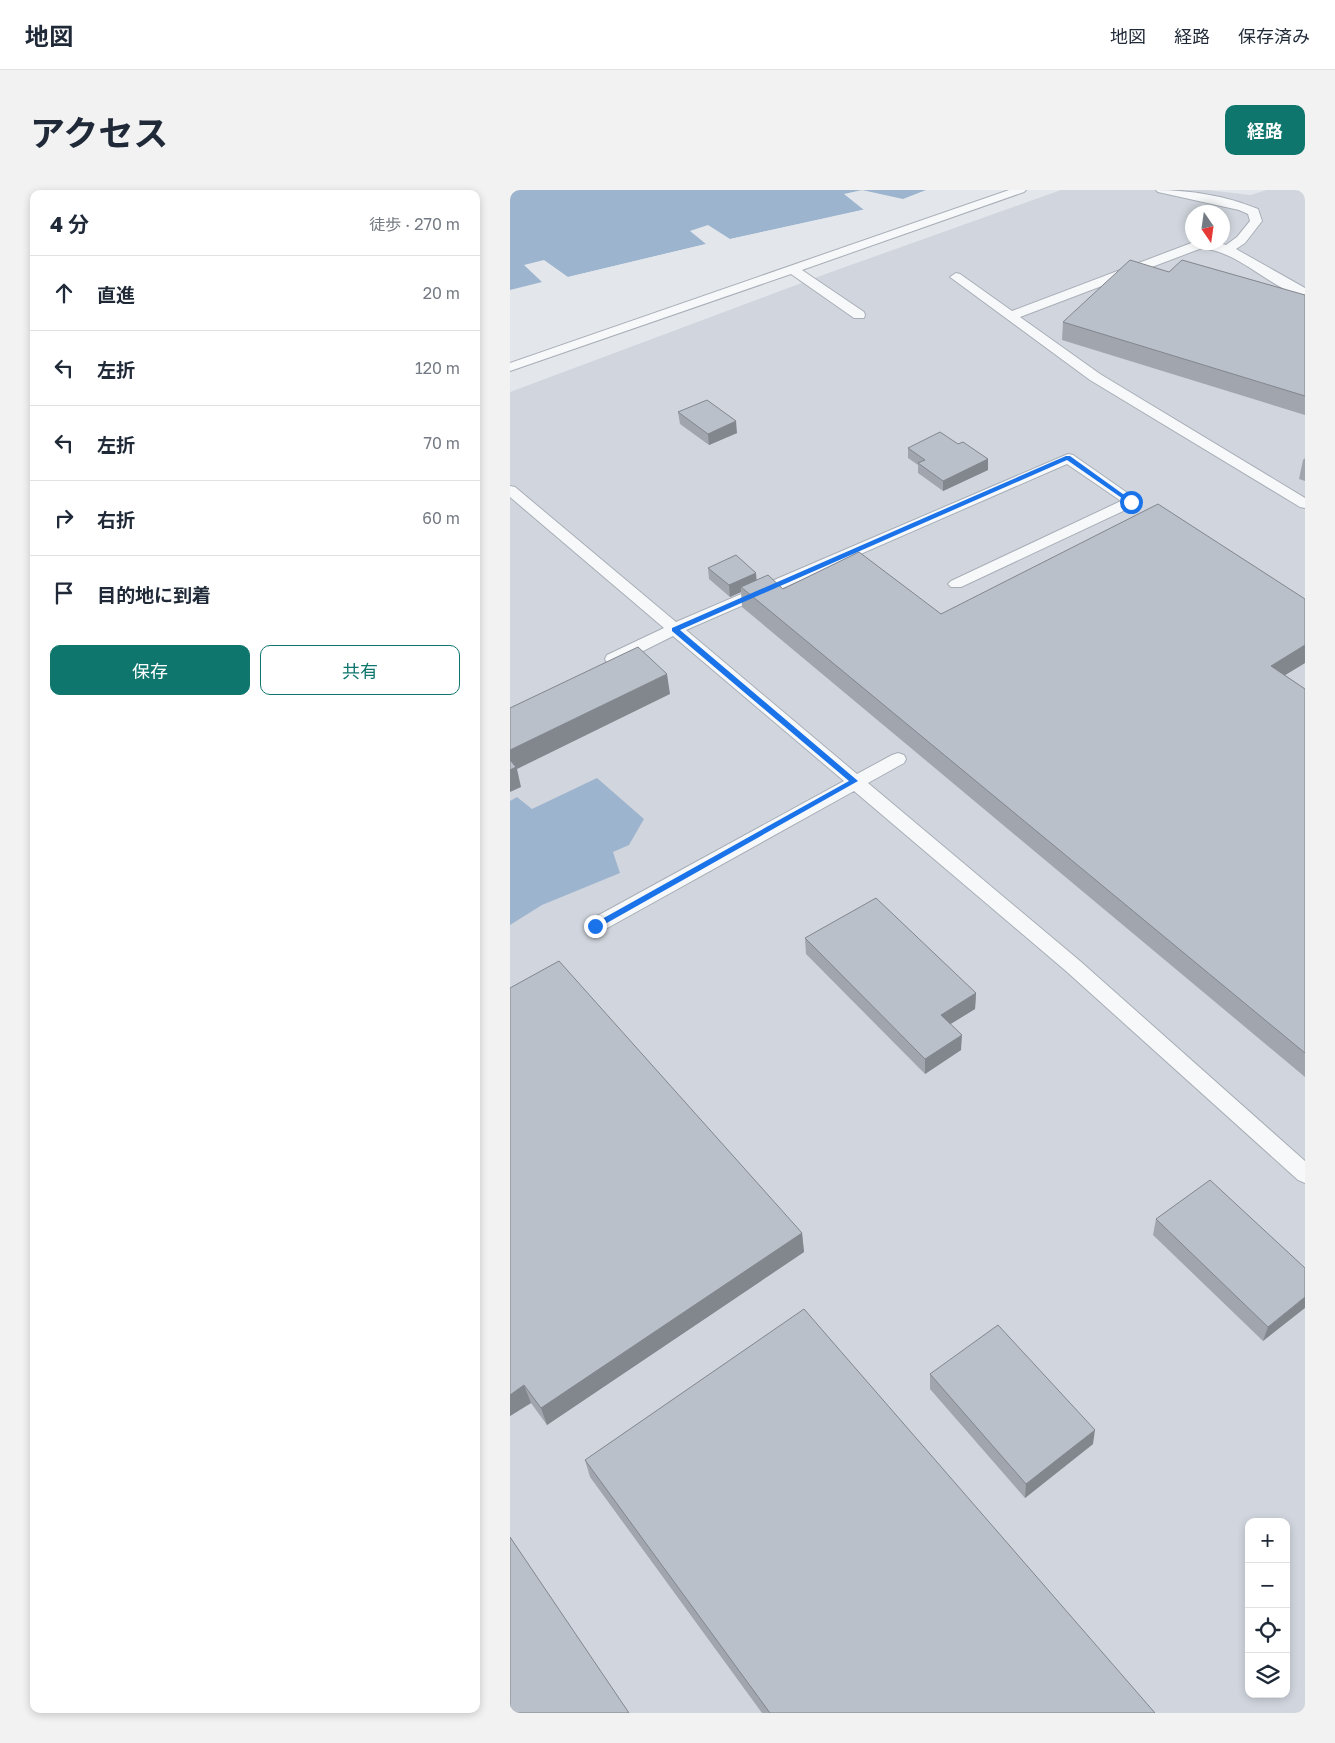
<!DOCTYPE html>
<html lang="ja">
<head>
<meta charset="utf-8">
<style>
	body { margin:0; font-family:"Golos Text","Noto Sans JP",sans-serif; background:#f2f2f3; color:#1f2937 }
	.controls { position:absolute; right:15px; bottom:15px; display:grid; overflow:hidden; border-radius:10px; box-shadow:0 2px 8px #0003 }
	.controls button { width:45px; height:45px; display:grid; place-items:center; padding:0; border:0; border-bottom:1px solid #e0e1e3; background:#fff; color:#1f2937; font:25px sans-serif }
	.compass { position:absolute; left:675px; top:15px; width:45px; height:45px; border-radius:50%; background:#fff; box-shadow:0 2px 8px #0003; rotate:167deg }
	.stop { position:absolute; width:15px; height:15px; margin:-11px; border:4px solid #1a73e8; border-radius:50%; background:#fff }
	.stop.end { background:#1a73e8; border-color:#fff; box-shadow:0 1px 5px #0008 }
	.list { margin:0; padding:0; list-style:none }
	h2 { display:flex; justify-content:space-between; align-items:center; height:65px; margin:0; padding:0 20px; font-size:21px }
	h2 small { font-size:16px; font-weight:400; color:#747a83 }
	.list li { display:grid; grid-template-columns:32px 1fr auto; gap:15px; align-items:center; box-sizing:border-box; height:75px; padding:0 20px; border-top:1px solid #e0e1e3 }
	.list b { display:block; font-size:19px; white-space:nowrap }
	.list em { font-size:16px; font-style:normal; color:#747a83 }
	.actions { display:flex; gap:10px; padding:15px 20px }
	.actions a { flex:1; padding:11px 0; border:1px solid #0f766e; border-radius:10px; text-align:center; font-size:18px; color:#0f766e }
	.actions .main { background:#0f766e; color:#fff }
	.icon { flex:none; width:28px; height:28px; fill:none; stroke:currentColor; stroke-width:2; stroke-linecap:round; stroke-linejoin:round }
	.map { position:relative; flex:none; width:795px; height:1523px; overflow:hidden; border-radius:10px }
	header { display:flex; align-items:center; gap:30px; box-sizing:border-box; height:70px; padding:0 25px; background:#fff; border-bottom:1px solid #e0e1e3 }
	header strong { font-size:24px }
	nav { display:flex; gap:28px; margin-inline-start:auto; font-size:18px }
	.intro { display:flex; align-items:center; justify-content:space-between; box-sizing:border-box; height:120px; padding:0 30px }
	h1 { margin:0; font-size:35px }
	.button { padding:12px 22px; border-radius:10px; background:#0f766e; color:#fff; font-size:18px; font-weight:700 }
	main { display:flex; gap:30px; padding:0 30px }
	aside { flex:1; background:#fff; border-radius:10px; box-shadow:0 2px 8px #0003 }
	.map>svg:first-child { display:block }
	.built { fill:#d1d6de; fill-rule:evenodd }
	.water { fill:#9db4ce }
	.pier { fill:#e3e7ec }
	.lines { fill:none; stroke-linecap:round; stroke-linejoin:round }
	.lane-casing { stroke:#a8aeb7; stroke-width:2 }
	.lane { fill:#f7f8fa; fill-rule:evenodd }
	.wall { fill:#a0a5ae }
	.shaded-wall { fill:#82868d }
	.building { fill:#bac0ca; stroke:#82868d }
	.route { fill:#1a73e8 }
</style>
</head>
<body>
<header>
<strong>地図</strong>
<nav><a>地図</a><a>経路</a><a>保存済み</a></nav>
</header>
<div class="intro"><h1>アクセス</h1><a class="button">経路</a></div>
<main>
<aside>
<h2>4 分<small>徒歩 · 270 m</small></h2>
<ul class="list">
<li><svg class="icon" aria-label="ahead" viewBox="0 0 24 24"><path d="M12 20V5M6 11l6-6 6 6"/></svg><div><b>直進</b></div><em>20 m</em></li>
<li><svg class="icon" aria-label="left" viewBox="0 0 24 24"><path d="M17 20v-9H6M10 6l-5 5 5 5"/></svg><div><b>左折</b></div><em>120 m</em></li>
<li><svg class="icon" aria-label="left" viewBox="0 0 24 24"><path d="M17 20v-9H6M10 6l-5 5 5 5"/></svg><div><b>左折</b></div><em>70 m</em></li>
<li><svg class="icon" aria-label="right" viewBox="0 0 24 24"><path d="M7 20v-9h11M14 6l5 5-5 5"/></svg><div><b>右折</b></div><em>60 m</em></li>
<li><svg class="icon" aria-label="arrive" viewBox="0 0 24 24"><path d="M6 21V4h12l-3 4 3 4H6"/></svg><div><b>目的地に到着</b></div></li>
</ul>
<div class="actions"><a class="main">保存</a><a>共有</a></div>
</aside>
<div class="map">
<svg width="795" height="1523" viewBox="0 0 795 1523">
	<rect width="100%" height="100%" fill="#e3e7ec"/>
	<path class="built" d="M551 0H697L741 5 756 0H795V1523H0V202L321 82ZM682 22H712V52H682ZM739 1332H776V1504H739Z"/>
	<path class="water" d="M0 0H416L393 9 352 0 334 4 354 20 220 49 198 35 180 41 196 54 58 87 34 70 14 75 32 92 0 100Z
		M87 588 134 629 119 655 103 662 110 683 32 715 0 735V611L7 607 22 619Z"/>
	<path class="pier" d="M356 19 355 22 220 51 216 50Z
		M196 54H198L197 57 58 89 54 88Z"/>
	<g class="lines">
		<g class="lane-casing">
			<path id="lane" d="M499 0H516L514 2 292 80 354 122 355 125 354 128H344L281 84 0 181V173Z
				M646 0C680 0 717 6 748 19L752 31 735 53 726 59 795 98V107C757 97 732 63 692 58L510 127 590 184 795 308V318L790 317 580 190 440 87 446 83 450 84 502 121 684 52H706L716 55 727 47 740 31 738 24 729 20 648 2Z
				M558 264 563 265 626 309 628 312 626 315 451 397H441L438 394 441 391 611 311 557 274 176 440 347 584 382 565 388 563 394 565 396 569 394 573 358 593 570 771 795 971V993L788 990 556 781 344 601 92 741 85 743 78 741 76 736 78 731 334 591 163 446 109 473 103 474 97 473 95 469 97 465 154 438 0 307V296L5 297 166 432Z"/>
		</g>
		<use href="#lane" class="lane"/>
	</g>
	<path class="wall" d="M659 82 795 105V225L552 150 553 132Z
		M168 222 227 243 199 255 170 234Z
		M448 254 478 269V280L433 301 408 283V275L398 268V258Z
		M795 268V291L789 289 793 270Z
		M198 378 247 390 273 399 431 424 795 409V473L775 485 795 499V887L232 417 231 402 220 407 199 389Z
		M295 748 466 803 465 819 440 834 451 860 415 884 296 764Z
		M0 798 292 1043 294 1062 37 1235 21 1213 0 1226Z
		M646 1029 795 1078 753 1151 643 1045Z
		M420 1184 583 1254 515 1308 420 1199Z
		M75 1270 645 1523H252L80 1287Z"/>
	<path class="shaded-wall" d="M226 231 227 243 199 255 198 244Z
		M478 269V280L433 301V291Z
		M246 383 247 395 231 397V402L220 407 219 395Z
		M795 455V473L757 496 761 476Z
		M157 484 160 504 7 579 11 597 0 602V560Z
		M466 803 465 819 431 840V825Z
		M452 845 451 860 415 884V869Z
		M292 1043 294 1062 37 1235 31 1218Z
		M795 1107V1118L753 1151 758 1137Z
		M14 1195 21 1213 0 1226V1205Z
		M585 1240 583 1254 515 1308 516 1294Z"/>
	<path class="building" d="M620 70 659 82 672 70 795 105V206L553 132Z
		M197 210 226 231 198 244 168 222Z
		M430 242 448 254 453 252 478 269 433 291 408 273 415 270 398 258Z
		M648 314 795 409V455L761 476 795 499V863L231 397 258 385 273 399 349 362 431 424Z
		M226 365 246 383 219 395 198 378Z
		M128 457 157 484 0 560V518Z
		M0 570 6 577 0 580Z
		M366 708 466 803 431 825 452 845 415 869 295 748Z
		M49 771 292 1043 31 1218 14 1195 0 1205V798Z
		M700 990 795 1078V1107L758 1137 646 1029Z
		M294 1119 645 1523H260L75 1270Z
		M488 1135 585 1240 516 1294 420 1184Z
		M0 1347 119 1523H0Z"/>
	<path class="route" d="M556 266H560L624 312 619 313 557 270 170 440 348 591 88 738H83V734L339 591 162 441V438Z"/>
</svg>
<div class="controls">
<button>+</button>
<button>−</button>
<button><svg class="icon" aria-label="locate" viewBox="0 0 24 24"><circle cx="12" cy="12" r="6"/><path d="M12 2v4M12 18v4M2 12h4M18 12h4"/></svg></button>
<button><svg class="icon" aria-label="layers" viewBox="0 0 24 24"><path d="M12 4l9 5-9 5-9-5zM3 14l9 5 9-5"/></svg></button>
</div>
<svg class="compass" viewBox="-18 -18 36 36"><path d="M0-13l5 13h-10z" fill="#e53935"/><path d="M0 13l5-13h-10z" fill="#747a83"/></svg>
<div class="stop" style="left:621px;top:312px"></div>
<div class="stop end" style="left:85px;top:736px"></div>
</div>
</main>
</body>
</html>
